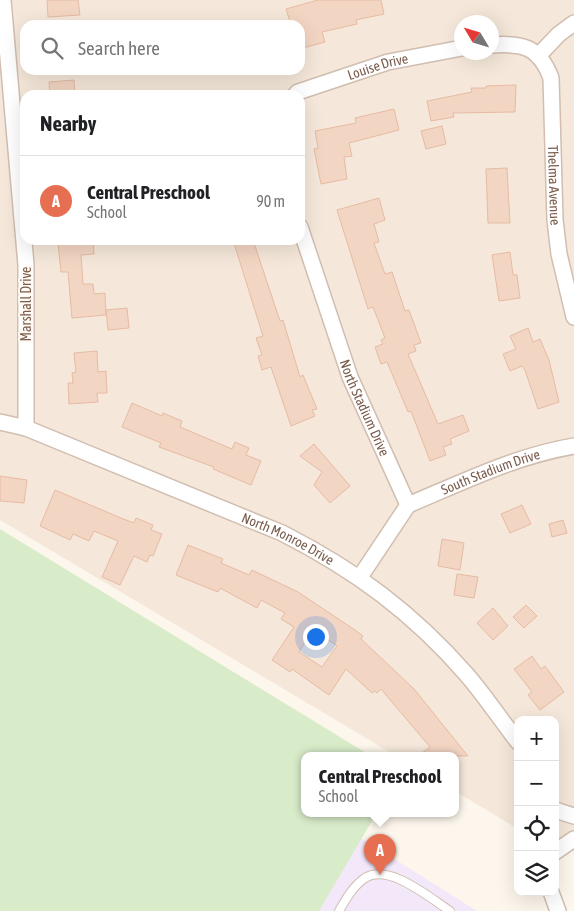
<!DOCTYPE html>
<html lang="en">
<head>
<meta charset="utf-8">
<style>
	body { margin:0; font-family:"Asap Condensed",sans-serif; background:#f2f2f2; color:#202124 }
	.controls { position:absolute; right:15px; bottom:15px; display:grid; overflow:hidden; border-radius:10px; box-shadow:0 5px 20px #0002 }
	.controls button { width:45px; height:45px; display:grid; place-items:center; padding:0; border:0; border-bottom:1px solid #e0e0e0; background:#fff; color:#202124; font:25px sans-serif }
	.compass { position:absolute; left:454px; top:15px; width:45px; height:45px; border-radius:50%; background:#fff; box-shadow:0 5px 20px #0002; rotate:308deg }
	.you { position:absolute; left:315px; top:636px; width:18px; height:18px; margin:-12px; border:4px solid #fff; border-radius:50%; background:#1a73e8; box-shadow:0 0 0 8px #1a73e833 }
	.badge { display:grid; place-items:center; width:32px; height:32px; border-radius:50%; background:#e76f51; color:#fff; font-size:16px; font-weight:700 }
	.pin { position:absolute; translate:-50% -41px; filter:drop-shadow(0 1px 2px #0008) }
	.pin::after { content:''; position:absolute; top:26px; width:18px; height:15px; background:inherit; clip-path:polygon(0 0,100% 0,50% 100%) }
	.popup { position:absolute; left:301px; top:752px; width:158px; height:65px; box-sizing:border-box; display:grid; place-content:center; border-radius:10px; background:#fff; filter:drop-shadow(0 1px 4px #0005); font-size:16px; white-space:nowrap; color:#757577 }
	.popup b { font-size:19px; color:#202124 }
	.popup::after { content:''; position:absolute; left:50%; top:100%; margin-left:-10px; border:10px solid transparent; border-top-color:#fff }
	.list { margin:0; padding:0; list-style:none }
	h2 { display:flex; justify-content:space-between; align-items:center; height:65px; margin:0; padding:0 20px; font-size:21px }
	h2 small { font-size:16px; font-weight:400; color:#757577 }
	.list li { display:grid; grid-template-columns:32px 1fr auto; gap:15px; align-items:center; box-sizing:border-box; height:90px; padding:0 20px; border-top:1px solid #e0e0e0 }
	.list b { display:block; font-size:19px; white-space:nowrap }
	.list p { margin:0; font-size:16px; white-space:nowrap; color:#757577 }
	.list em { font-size:16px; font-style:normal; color:#757577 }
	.icon { flex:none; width:28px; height:28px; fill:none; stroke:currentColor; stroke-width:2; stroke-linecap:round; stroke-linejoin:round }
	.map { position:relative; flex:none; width:574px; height:911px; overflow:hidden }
	.search { position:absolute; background:#fff; box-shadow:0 5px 20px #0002; left:20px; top:20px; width:285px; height:55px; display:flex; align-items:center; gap:12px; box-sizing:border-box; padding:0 18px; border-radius:15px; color:#757577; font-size:19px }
	.panel { position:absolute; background:#fff; box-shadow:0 5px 20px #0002; left:20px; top:90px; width:285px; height:155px; border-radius:15px }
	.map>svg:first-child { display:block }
	.residential { fill:#f5e8da; fill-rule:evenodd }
	.education { fill:#f3e8fa }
	.green { fill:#d8ecc9 }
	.building { fill:#f3d5c3; stroke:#e6bba3; fill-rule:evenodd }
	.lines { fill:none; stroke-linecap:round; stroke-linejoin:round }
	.service-casing { stroke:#d1beb0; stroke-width:10 }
	.minor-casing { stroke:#d1beb0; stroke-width:18 }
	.service { stroke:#fff; stroke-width:8 }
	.minor { stroke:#fff; stroke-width:15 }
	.labels { text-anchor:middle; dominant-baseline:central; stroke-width:4; stroke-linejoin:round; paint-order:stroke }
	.street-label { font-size:14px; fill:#7a5c4d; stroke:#fffaf3 }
</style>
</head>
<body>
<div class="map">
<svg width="574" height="911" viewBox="0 0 574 911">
	<rect width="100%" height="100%" fill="#fdf6ec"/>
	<path class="residential" d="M0 0H574V841L555 864V720H518V829L455 791V756H396L0 520ZM462 22H492V52H462ZM25 25H300V70H25ZM25 95H300V240H25Z"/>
	<path class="education" d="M361 838 477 911H319Z"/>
	<path class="green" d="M0 529 371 756H305V814H376L319 911H0Z"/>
	<path class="building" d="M47 0H78L80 15 48 17Z
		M318 0H381L384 14 356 20 357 24 322 32 325 42 303 48 300 25H291L286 9Z
		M74 80 75 95H50L49 82Z
		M516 85 515 112 453 113 454 117 431 121 427 101 472 92 471 88H486V86Z
		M394 109 399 130 349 143 352 156 344 157 347 179 321 184 314 149 318 148 315 131 356 123 355 118Z
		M442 126 446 144 426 149 421 131Z
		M507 168 510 223H488L486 169Z
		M379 198 385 220 374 224 379 242 374 243 385 274 392 272 405 311 409 310 421 343 414 345 416 351 408 354 438 424 463 415 469 431 450 439 452 444 443 447 446 455 430 461 411 411 408 412 387 362 381 364 375 347 383 344 381 340 385 338 373 307 368 309 337 210Z
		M93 240 94 254 81 255 83 284H93L94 294 105 293 106 315 72 318 68 272H61L58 243Z
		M233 240H253L280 321 283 320 300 377 303 375 317 409 312 410 315 416 291 426 271 367 262 370 258 356 262 355 256 338 263 336Z
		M510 252 513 275H517L520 298 499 301 492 255Z
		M127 308 129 328 108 330 106 310Z
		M528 328 533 342 540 339 549 360 559 402 538 409 525 370 522 366 510 371 503 354 516 349 510 336Z
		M97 351 98 372 106 371 107 393H97L98 402 69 404 68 383H73L72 373 76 372 74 353Z
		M132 403 162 416 163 413 182 421 180 427 232 449 235 442 249 448 246 455 261 461 251 485 213 469 214 467 159 447 161 443 122 427Z
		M314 444 350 486 330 503 314 485 322 472 300 456Z
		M0 476 27 480 24 503 0 501Z
		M55 490 121 518 134 523 136 518 153 525 151 530 162 534 153 556 150 555 147 562 134 556 120 585 102 577 118 541 94 531 89 541 73 534 70 540 40 526Z
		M522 505 531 524 510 533 501 514Z
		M563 520 567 533 552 537 549 524Z
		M442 539 464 543 460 570 438 566Z
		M188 545 223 559 221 563 249 575 252 570 298 592 355 630 363 636 361 639 414 689 468 756H418L430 747 381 689 377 693 375 691 372 693 346 669 329 695 292 669 290 672 272 660 294 627 281 619 285 613 261 600 257 608 220 588 218 592 176 575ZM313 629 337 646 322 667 299 652Z
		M457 574 478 577 474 598 454 595Z
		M526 605 537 616 524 628 513 617Z
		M493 608 508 626 493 640 477 623Z
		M532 656 541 669 545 666 564 692 540 710 528 695 532 692 514 669Z"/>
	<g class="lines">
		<g class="service-casing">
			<path id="service" d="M339 911C346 899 353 886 365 878 389 863 430 898 450 911"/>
		</g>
		<g class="minor-casing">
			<g id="minor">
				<path d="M3 0 26 265V428"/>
				<path id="s1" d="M492 45C522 43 539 46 551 78L555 220 559 254 574 317"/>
				<path d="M538 56 559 34 574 23"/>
				<path id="s2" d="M295 95 298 92 388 62 462 48"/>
				<path id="s3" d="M300 227 350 377 408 505 360 577"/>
				<path id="s4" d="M0 422 26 428 282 533C355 570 413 613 467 675 485 696 501 720 518 742"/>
				<path id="s5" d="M408 505C463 482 515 456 574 446"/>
				<path d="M555 810 574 816"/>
				<path d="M555 852 574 839"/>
				<path d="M551 892 558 911"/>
			</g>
		</g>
		<use href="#service" class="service"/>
		<use href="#minor" class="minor"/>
	</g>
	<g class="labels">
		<g class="street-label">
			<text stroke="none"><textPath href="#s2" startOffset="88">Louise Drive</textPath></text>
			<text stroke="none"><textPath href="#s1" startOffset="182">Thelma Avenue</textPath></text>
			<text transform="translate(26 304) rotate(-90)">Marshall Drive</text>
			<text stroke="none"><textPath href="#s3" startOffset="192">North Stadium Drive</textPath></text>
			<text stroke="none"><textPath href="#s5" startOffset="89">South Stadium Drive</textPath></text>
			<text stroke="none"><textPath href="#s4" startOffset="311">North Monroe Drive</textPath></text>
		</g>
	</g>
</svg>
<div class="controls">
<button>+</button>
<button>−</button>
<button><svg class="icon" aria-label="locate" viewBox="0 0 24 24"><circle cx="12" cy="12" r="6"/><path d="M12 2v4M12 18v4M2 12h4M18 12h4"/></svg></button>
<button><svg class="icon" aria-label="layers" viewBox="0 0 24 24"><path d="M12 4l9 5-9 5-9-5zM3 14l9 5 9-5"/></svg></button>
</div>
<svg class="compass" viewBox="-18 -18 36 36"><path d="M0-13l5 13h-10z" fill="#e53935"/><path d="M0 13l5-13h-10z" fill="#757577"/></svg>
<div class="you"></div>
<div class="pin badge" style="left:380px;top:875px">A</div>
<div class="popup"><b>Central Preschool</b>School</div>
<div class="search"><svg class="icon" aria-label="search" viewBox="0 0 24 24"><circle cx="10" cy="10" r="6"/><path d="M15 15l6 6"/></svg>Search here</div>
<section class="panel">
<h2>Nearby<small></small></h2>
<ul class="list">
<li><span class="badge">A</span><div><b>Central Preschool</b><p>School</p></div><em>90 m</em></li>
</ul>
</section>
</div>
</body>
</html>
